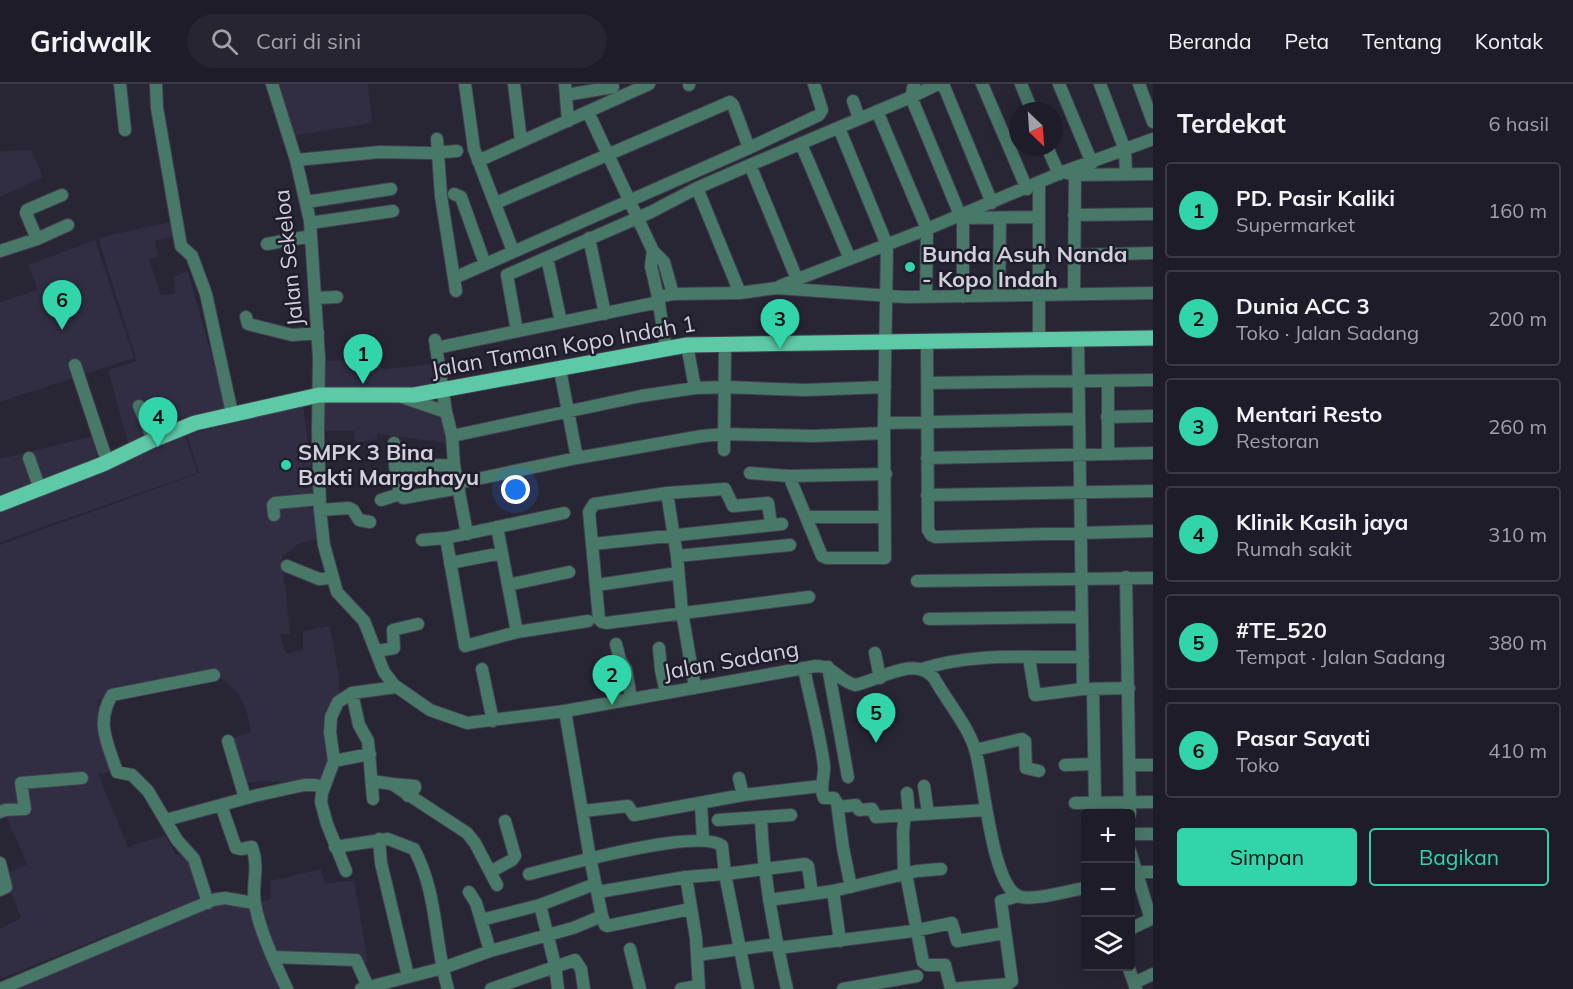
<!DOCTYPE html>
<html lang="id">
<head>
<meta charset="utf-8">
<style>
	body { margin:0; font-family:Mulish,sans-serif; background:#262530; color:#f1f3f6 }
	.controls { position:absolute; right:18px; bottom:18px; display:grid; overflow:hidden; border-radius:6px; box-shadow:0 6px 24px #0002 }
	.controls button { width:54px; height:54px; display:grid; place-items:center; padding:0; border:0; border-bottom:2px solid #3c3a45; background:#1e1c28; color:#f1f3f6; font:30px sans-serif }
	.compass { position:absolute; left:1009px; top:18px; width:54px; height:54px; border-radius:50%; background:#1e1c28; box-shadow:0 6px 24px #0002; rotate:155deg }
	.you { position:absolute; left:516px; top:406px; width:21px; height:21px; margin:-15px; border:4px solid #fff; border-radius:50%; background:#1a73e8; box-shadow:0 0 0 9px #1a73e833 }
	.badge { display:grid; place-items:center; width:39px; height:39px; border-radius:50%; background:#32d4a9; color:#111; font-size:20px; font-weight:700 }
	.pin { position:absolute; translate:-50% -50px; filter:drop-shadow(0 2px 3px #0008) }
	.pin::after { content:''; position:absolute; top:32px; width:21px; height:18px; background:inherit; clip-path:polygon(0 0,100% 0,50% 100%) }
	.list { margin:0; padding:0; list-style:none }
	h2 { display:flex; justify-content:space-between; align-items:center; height:78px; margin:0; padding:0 24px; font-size:26px }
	h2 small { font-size:20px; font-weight:400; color:#a1a1a8 }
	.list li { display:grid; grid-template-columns:39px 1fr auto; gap:18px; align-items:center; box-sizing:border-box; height:96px; margin:0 12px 12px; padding:0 12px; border:2px solid #3c3a45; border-radius:6px }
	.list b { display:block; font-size:22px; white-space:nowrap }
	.list p { margin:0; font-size:20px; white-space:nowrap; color:#a1a1a8 }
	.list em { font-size:20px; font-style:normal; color:#a1a1a8 }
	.actions { display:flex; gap:12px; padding:18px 24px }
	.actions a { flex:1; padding:14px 0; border:2px solid #32d4a9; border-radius:6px; text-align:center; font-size:21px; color:#32d4a9 }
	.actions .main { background:#32d4a9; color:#111 }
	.icon { flex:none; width:33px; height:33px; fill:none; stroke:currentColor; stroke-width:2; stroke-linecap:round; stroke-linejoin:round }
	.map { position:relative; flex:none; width:1153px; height:905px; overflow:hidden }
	header { display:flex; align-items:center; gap:36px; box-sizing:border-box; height:84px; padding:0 30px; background:#1e1c28; border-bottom:2px solid #3c3a45 }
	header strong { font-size:28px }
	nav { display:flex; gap:33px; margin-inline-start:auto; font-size:21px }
	.search { width:420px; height:54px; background:#262530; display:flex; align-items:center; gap:15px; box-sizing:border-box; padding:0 21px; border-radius:33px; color:#a1a1a8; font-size:22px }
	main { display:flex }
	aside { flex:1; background:#1e1c28 }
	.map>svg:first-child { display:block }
	.built { fill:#312d43 }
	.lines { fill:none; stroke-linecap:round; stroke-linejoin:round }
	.minor-casing { stroke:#43404f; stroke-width:14 }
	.major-casing { stroke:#43404f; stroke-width:17 }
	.minor { stroke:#487867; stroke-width:12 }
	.major { stroke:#5ec9a6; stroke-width:15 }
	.poi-dot { fill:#32d4a9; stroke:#1f1c2b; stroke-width:2 }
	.labels { text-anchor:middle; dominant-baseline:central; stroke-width:5; stroke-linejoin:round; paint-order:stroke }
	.poi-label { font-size:22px; font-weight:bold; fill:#d1d0da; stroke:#1f1c2b; text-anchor:start }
	.street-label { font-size:22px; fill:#d1d0da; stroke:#1f1c2b }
</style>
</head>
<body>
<header>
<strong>Gridwalk</strong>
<div class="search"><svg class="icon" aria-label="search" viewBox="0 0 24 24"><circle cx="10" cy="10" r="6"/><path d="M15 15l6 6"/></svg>Cari di sini</div>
<nav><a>Beranda</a><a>Peta</a><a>Tentang</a><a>Kontak</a></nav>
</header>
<main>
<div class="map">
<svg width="1153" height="905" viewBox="0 0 1153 905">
	<rect width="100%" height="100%" fill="#282535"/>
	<path class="built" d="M276 0H368L372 39 292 52Z
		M31 66 43 93 0 113V67Z
		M170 138 175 152 155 157 158 173 149 175 161 211 175 210 174 192 188 187 226 324 180 334 128 359 108 286 137 277 98 154Z
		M95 156 134 274 0 318V218L38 206 28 181Z
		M380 275 381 284 385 285 433 280 437 302 412 305 322 303V277Z
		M405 316 442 328 447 359 377 350V355L356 359 354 347H317L319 317Z
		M303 320 320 454 298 460 282 473 290 550H280L286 570 303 566V547L330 542 339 592V617L328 701 265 697 243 699 228 656 251 648 246 625 238 609 217 591 97 616 116 688 98 690 128 763 165 751 176 771 188 769 203 813 0 895V845L21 834 4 791 27 780 4 727 0 726V461L199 389 187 351Z
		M93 352 97 373 0 416V375Z
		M185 352 197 389 0 458V428Z
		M321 785 325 800 354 796 368 878 273 873 280 905H5L216 814 247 821 271 815 270 797Z"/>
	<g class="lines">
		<g class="minor-casing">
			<path id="minor" d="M120 0 125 46
				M156 0 157 24 181 162 192 172 206 210 232 329
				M272 0 296 76 310 137 319 274 318 348 320 426 324 461 337 508 364 537 384 588 394 601 430 626 467 639 565 627 816 582C835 582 838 597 855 601 878 597 915 570 934 594 946 616 968 642 975 665 984 693 991 799 1018 812 1032 818 1069 806 1086 804
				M465 0 474 65 513 167
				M514 0 521 57
				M565 0 568 37
				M689 0V1
				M914 0 911 13 960 131 963 134 1039 133
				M943 0 992 119
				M982 0 1027 105
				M1021 0 1032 27
				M1059 0 1092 79
				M1100 0 1125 66 1126 90
				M1139 0 1153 38
				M566 11 613 3
				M853 17 859 34
				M877 27 927 145 926 213
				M588 28 653 167 664 178 673 210
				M437 55 441 112 456 207
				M801 60 850 175
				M1047 63 1059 90
				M296 76 380 68 430 69 457 67
				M478 77 649 0
				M750 81 797 195
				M1067 89 1075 91 1153 90
				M1039 100V256
				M697 104 740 209
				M454 110 461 113 485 180
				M306 118 391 105
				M496 119 730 18 733 21 749 64
				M1074 131 1153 130
				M310 139 393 127
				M589 154 605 230
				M37 155 26 129 27 126 62 111
				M267 160 311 152
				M0 167 37 155 68 141
				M653 167 651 182 658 213
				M1075 171 1153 169
				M547 174 561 238
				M454 194 749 64 819 31 822 26 814 0
				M780 202 927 145 1063 88 1153 55
				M1074 210 1075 91
				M999 212 1000 134
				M963 213V134
				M316 214 337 213
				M246 233 248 240 292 251 318 249
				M517 247 507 191 651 128 697 104 750 81 911 13 938 0
				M1078 255 1083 605
				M435 256 446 328 452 352 454 381 467 450
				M927 258 928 446 931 451 935 453 1153 447
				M687 261 695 304
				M436 264 659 218
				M666 265 658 213 673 210 740 209 776 204 906 213 1153 209
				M75 281 107 377
				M560 286 577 374
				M1108 297V370
				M927 299 1153 296
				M402 313 446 328
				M139 322 153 356
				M1107 333 1153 332
				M884 339 1079 335
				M452 352 641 312 695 304 725 303 805 306 885 303
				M394 359 395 382 400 410
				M724 366 725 259
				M29 374 40 405
				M927 374 1153 369
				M395 382 454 381
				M750 389 789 392 886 390
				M789 392 822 472 827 474H885L884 339 887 161 839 44
				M458 399 577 374 702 352 724 350 814 352 884 349
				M667 409 677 472 682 528 695 604
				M927 411 1153 407
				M381 416 400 410 403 414 459 404
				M320 426 349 424 353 426 359 436 370 438
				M274 431 273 421 275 419 320 415
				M806 433H885
				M771 440 768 419 733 422 725 405 667 409 594 420 589 428 599 535 602 538 606 539 809 513
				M497 443 517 548
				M446 454 465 562 517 548 588 537
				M422 456 446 454 564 429
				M593 460 782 440
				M677 472 790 461
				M450 479 502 469
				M287 482 319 495 331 494
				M1126 493 1130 730
				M917 497 1153 494
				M508 501 569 488
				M597 501 678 489
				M929 535 1081 533
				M616 560 620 576 626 585 631 615
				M659 564 661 586 666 609
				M377 567 394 564 393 546 418 540
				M875 569 880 594
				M1029 574 1035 611 1083 605 1129 604
				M828 583 848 693
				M804 584C810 617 820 649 824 682 825 693 819 703 824 714H834L837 719 843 764 851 803
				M482 585 493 637
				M922 585C973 568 1029 574 1083 573
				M611 586 615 618
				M1093 606 1095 719
				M352 609 359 641 368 657 373 715
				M565 627 590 774 602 832
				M228 657 245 714
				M975 666 1022 655 1025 657 1026 684 1039 687
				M334 677 370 670
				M1065 681 1094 680
				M1130 681H1153
				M739 694 743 711
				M372 697 392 700 467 749 475 759 497 801
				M392 700 415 702V704L408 712
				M924 702 928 729
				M907 709 909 731
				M1075 719 1153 718
				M701 720 703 756
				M221 721 236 764 241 765 252 763C260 786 251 800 255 820 260 848 275 879 287 905
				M838 723 856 721 859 726 872 725 876 733 986 726
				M583 727 628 722 634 731 743 711 821 702
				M0 728 5 726 25 725 21 699 82 694
				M166 736 254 712 304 701H315L324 704
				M718 736 761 733
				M1130 750H1153
				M379 755 381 779 408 892
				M335 763 388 755 414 765C438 809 434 859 448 905
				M1130 767 1149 829 1153 832
				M0 779 6 803 0 806
				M346 787 327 740 321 718 322 709 334 677 330 648 331 633 338 618 352 609 396 603
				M490 788 512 776 515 772 505 737
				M1136 788H1153
				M529 790C561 782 699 743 722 762L725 790 748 905
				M904 790 903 748 905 731
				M906 790 923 878 927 881H945L951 905 1008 900 1012 897 1001 817 1018 812
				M686 793 696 854 699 905
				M833 807 917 787 941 785
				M469 808 476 819 490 867
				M598 808 686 793 725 790 805 780 808 782 812 810
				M769 816 833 807 840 857
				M208 819 194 775 177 756 148 707 132 691 117 688C108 660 95 639 112 611L214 591
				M540 821 555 881 558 905
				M481 836 540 821 595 800
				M1130 845 1149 836
				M778 864 913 847 952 839 957 857 1005 849
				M630 865 640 905
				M697 871 777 860
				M273 873 356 876 368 903
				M1128 882 1136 905
				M1134 899 1153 890
				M0 905 213 816 225 814 254 819
				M361 905 443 884 490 867 573 844 602 832 605 841 607 842 690 825
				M491 905 575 876 581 885 584 905
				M681 905 698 902
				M787 905C774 848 763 791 761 733L791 731
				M843 905 917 892"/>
		</g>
		<g class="major-casing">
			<path id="major" d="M0 420 103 380 153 356 195 339 319 311H414L687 261 1153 254"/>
		</g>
		<use href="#minor" class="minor"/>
		<use href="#major" class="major"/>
	</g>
	<g class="poi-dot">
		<circle cx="910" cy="183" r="6"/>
		<circle cx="286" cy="381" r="6"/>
	</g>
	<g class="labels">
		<g class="poi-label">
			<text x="922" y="170">Bunda Asuh Nanda<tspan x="922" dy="25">- Kopo Indah</tspan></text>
			<text x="298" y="368">SMPK 3 Bina<tspan x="298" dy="25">Bakti Margahayu</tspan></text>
		</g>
		<g class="street-label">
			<text transform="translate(288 174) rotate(-96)">Jalan Sekeloa</text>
			<text transform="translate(563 262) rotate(-10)">Jalan Taman Kopo Indah 1</text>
			<text transform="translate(731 576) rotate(-10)">Jalan Sadang</text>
		</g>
	</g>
</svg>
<div class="controls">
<button>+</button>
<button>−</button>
<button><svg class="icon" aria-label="layers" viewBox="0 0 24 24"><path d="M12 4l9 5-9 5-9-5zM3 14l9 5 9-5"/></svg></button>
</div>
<svg class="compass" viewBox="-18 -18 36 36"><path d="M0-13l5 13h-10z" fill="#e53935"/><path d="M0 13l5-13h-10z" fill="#a1a1a8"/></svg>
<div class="you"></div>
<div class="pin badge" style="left:363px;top:300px">1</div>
<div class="pin badge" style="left:612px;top:621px">2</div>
<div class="pin badge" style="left:780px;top:265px">3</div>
<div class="pin badge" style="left:158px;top:363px">4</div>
<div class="pin badge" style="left:876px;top:659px">5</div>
<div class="pin badge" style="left:62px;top:246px">6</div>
</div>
<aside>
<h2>Terdekat<small>6 hasil</small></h2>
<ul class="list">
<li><span class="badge">1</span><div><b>PD. Pasir Kaliki</b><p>Supermarket</p></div><em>160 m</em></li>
<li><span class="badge">2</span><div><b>Dunia ACC 3</b><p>Toko · Jalan Sadang</p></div><em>200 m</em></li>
<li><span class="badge">3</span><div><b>Mentari Resto</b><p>Restoran</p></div><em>260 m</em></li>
<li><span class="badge">4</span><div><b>Klinik Kasih jaya</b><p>Rumah sakit</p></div><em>310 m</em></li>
<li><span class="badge">5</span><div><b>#TE_520</b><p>Tempat · Jalan Sadang</p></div><em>380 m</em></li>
<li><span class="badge">6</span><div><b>Pasar Sayati</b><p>Toko</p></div><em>410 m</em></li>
</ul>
<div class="actions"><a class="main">Simpan</a><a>Bagikan</a></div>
</aside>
</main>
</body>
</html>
